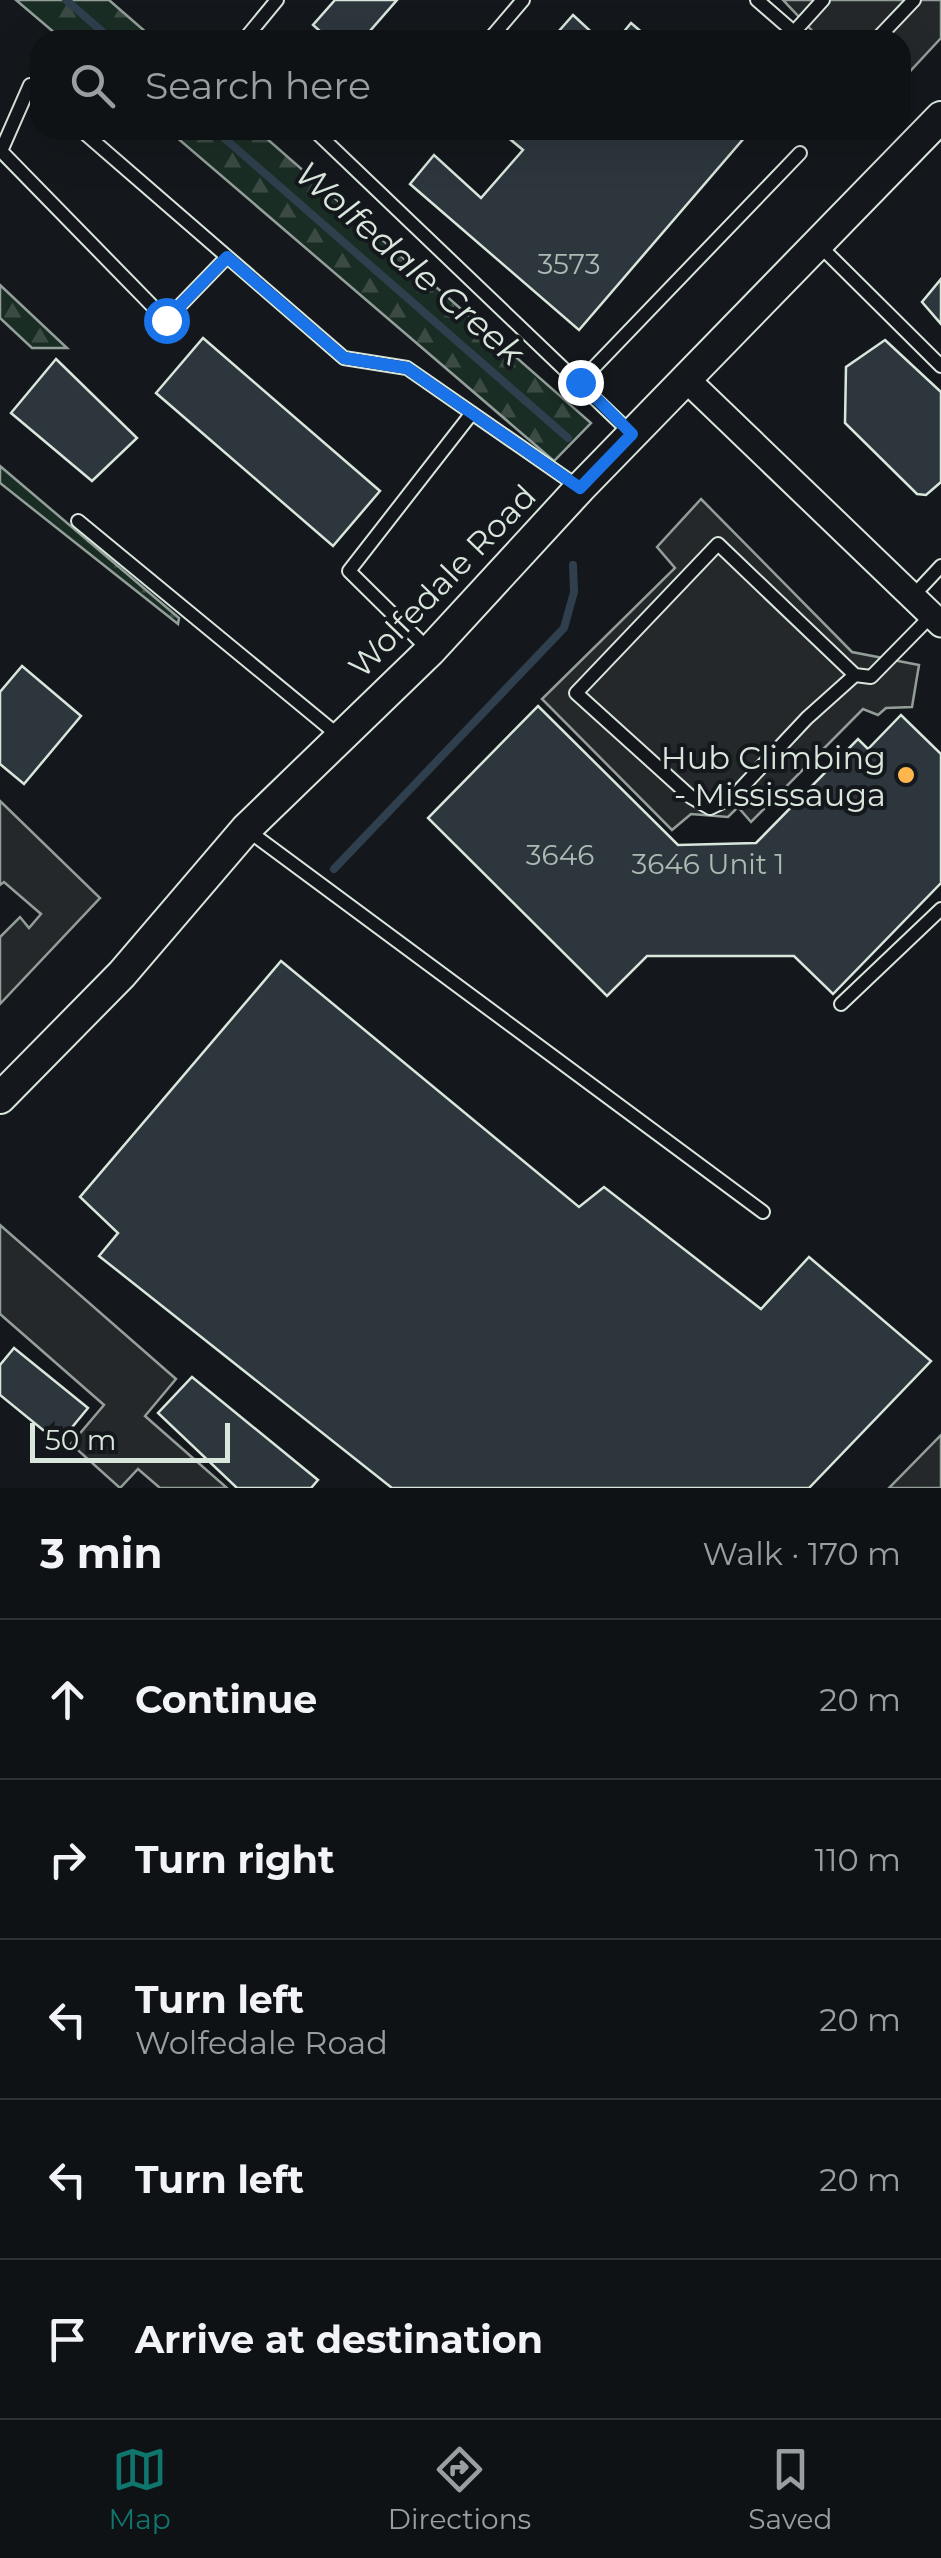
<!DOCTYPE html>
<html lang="en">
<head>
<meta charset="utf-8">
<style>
	body { margin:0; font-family:Montserrat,sans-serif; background:#1d2022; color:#f1f3f6 }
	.scale { position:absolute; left:30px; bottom:25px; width:200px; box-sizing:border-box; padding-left:10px; border:5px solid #d8e6dc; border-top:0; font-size:28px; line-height:35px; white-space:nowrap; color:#d8e6dc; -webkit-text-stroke:8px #14181c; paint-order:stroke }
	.stop { position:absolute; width:30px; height:30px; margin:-22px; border:8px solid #1a73e8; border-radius:50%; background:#fff }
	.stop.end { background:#1a73e8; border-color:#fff; box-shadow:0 2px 10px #0008 }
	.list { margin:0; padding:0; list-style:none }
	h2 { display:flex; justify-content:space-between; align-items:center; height:130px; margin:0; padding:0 40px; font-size:42px }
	h2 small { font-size:32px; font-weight:400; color:#9b9ea0 }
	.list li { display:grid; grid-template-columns:65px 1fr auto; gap:30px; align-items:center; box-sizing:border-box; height:160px; padding:0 40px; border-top:2px solid #2f3234 }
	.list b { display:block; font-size:38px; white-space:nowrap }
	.list p { margin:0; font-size:32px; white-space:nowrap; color:#9b9ea0 }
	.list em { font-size:32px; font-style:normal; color:#9b9ea0 }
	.icon { flex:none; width:55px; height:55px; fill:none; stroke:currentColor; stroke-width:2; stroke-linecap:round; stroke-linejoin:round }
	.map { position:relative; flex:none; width:941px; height:1488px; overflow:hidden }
	.search { position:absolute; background:#0f1215; box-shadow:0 10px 40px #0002; left:30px; right:30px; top:30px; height:110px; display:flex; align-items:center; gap:25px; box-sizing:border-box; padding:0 35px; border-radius:30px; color:#9b9ea0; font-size:38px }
	.sheet { height:930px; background:#0f1215 }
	nav { display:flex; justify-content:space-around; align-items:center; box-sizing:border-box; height:140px; border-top:2px solid #2f3234; background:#0f1215; font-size:28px; color:#9b9ea0 }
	nav a { display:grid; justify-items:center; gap:5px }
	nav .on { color:#0f766e }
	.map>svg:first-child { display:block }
	.forest { fill:url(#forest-firs); stroke:#939e99; stroke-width:2.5 }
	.parking { fill:#24282b; stroke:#939e99; stroke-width:2.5 }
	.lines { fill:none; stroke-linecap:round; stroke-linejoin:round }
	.stream { stroke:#2f3f4d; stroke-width:8 }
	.building { fill:#2c363c; stroke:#d8e6dc; stroke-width:2.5 }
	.service-casing { stroke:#d8e6dc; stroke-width:16 }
	.minor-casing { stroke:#d8e6dc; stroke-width:29 }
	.tertiary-casing { stroke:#d8e6dc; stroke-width:34 }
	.service { stroke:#14181c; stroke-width:12 }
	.minor { stroke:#14181c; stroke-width:25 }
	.tertiary { stroke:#14181c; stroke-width:30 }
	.route { stroke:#1a73e8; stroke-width:12 }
	.poi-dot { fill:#ffb74d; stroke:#14181c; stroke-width:4 }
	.labels { text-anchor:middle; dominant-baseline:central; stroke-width:8; stroke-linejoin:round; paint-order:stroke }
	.number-label { font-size:28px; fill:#adbab4 }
	.street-label { font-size:32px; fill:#d8e6dc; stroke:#14181c }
	.poi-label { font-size:32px; fill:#d8e6dc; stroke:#14181c; text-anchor:end }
	.water-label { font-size:35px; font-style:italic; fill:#d8e6dc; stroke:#14181c }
</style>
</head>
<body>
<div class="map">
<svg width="941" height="1488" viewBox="0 0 941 1488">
	<defs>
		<pattern id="forest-firs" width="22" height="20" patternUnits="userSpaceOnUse" patternTransform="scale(2.5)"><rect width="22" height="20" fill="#1a2d24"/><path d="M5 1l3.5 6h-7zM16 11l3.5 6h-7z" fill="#3b4b43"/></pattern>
	</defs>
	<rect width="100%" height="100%" fill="#14181c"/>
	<path class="forest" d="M16 0H109L155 40H63Z
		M168 130H257L591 423 554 461Z
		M0 285 67 348H32L0 318Z
		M0 466 179 618 178 624 0 483Z"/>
	<path class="parking" d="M783 0H941V38L901 81V40H821Z
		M701 499 852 652 919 665 912 707 886 708 878 715 863 709 751 822 738 807 728 817 691 814 672 830 542 699 675 568 657 547Z
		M0 801 100 898 0 1004V937L20 917 29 928 41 914 4 882 0 885Z
		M0 1225 176 1379 145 1416 227 1488H160L138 1469 120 1488 71 1444 104 1405 0 1314Z
		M941 1435V1488H889Z"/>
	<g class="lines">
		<path class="stream" d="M66 0 112 40
			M215 130 568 438
			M334 869 564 628 574 592 573 565"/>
	</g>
	<path class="building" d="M335 0H397L362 40H330L313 25Z
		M573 15 600 40H551Z
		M631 23 651 40H617Z
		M499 130H751L579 330 410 184 434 155 481 198 523 150Z
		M941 279V324L922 302Z
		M203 338 380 491 333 546 156 393Z
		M885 340 941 392V482L926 495 917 494 845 423 846 367Z
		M56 359 137 438 92 481 11 413Z
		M22 666 81 716 24 784 0 764V692Z
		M538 706 678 845 756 843 858 739 868 749 901 715 941 754V883L833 994 794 956H647L607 996 428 818Z
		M281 961 579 1207 604 1187 761 1309 809 1257 931 1361 809 1488H392L99 1256 118 1233 80 1197Z
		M14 1348 88 1408 59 1443 0 1395V1365Z
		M192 1377 318 1480 311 1488H237L158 1413Z"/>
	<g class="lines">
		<g class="service-casing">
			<path id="service" d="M757 0 803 40
				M794 32 823 0
				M244 40 277 0
				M489 40 523 0
				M876 40 914 0
				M40 94 30 85 1 151 166 320 227 257
				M81 130 344 358 407 368 580 488
				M314 130 632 434
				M818 244 941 366
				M580 382 800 153
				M78 521 339 736
				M912 597 941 566
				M429 650 349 571 472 413
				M855 675 718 544 576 693 691 797 710 808 733 797 807 718 855 675 871 677 932 615
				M246 829 763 1212
				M841 1004 941 909"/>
		</g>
		<g class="minor-casing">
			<path id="minor" d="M686 379 941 624"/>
		</g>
		<g class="tertiary-casing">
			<path id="tertiary" d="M0 1098 122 974 246 829 430 651 580 488 941 117"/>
		</g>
		<use href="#service" class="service"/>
		<use href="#minor" class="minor"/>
		<use href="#tertiary" class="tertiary"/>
	</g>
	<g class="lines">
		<path class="route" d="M166 320 227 257 344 358 407 368 580 488 632 434 580 382"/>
	</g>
	<circle class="poi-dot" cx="906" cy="775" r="10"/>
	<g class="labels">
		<g class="number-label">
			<text x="569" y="264">3573</text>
			<text x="560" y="855">3646</text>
			<text x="708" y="864">3646 Unit 1</text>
		</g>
		<g class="street-label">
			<text transform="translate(442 581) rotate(-46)">Wolfedale Road</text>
		</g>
		<g class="poi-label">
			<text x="886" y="757">Hub Climbing<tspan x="886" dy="37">- Mississauga</tspan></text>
		</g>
		<g class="water-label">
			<text transform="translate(410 263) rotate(41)">Wolfedale Creek</text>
		</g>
	</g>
</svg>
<div class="scale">50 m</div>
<div class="stop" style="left:166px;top:320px"></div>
<div class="stop end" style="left:580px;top:382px"></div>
<div class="search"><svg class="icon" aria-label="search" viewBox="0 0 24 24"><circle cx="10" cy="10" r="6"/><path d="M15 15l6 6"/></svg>Search here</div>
</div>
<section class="sheet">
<h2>3 min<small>Walk · 170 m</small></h2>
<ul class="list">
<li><svg class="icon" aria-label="ahead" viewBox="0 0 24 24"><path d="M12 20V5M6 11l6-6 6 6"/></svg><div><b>Continue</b></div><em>20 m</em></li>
<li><svg class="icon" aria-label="right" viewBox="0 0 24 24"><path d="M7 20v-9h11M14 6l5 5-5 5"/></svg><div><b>Turn right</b></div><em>110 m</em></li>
<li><svg class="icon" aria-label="left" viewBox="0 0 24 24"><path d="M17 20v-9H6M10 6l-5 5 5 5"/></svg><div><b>Turn left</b><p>Wolfedale Road</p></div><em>20 m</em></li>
<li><svg class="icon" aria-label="left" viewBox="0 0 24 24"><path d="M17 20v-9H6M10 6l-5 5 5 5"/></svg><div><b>Turn left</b></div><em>20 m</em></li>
<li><svg class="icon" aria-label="arrive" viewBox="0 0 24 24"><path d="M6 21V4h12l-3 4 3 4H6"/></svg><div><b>Arrive at destination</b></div></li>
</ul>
</section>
<nav>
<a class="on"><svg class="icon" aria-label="map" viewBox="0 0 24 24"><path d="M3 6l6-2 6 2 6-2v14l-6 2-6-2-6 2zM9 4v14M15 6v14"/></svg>Map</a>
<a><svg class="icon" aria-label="directions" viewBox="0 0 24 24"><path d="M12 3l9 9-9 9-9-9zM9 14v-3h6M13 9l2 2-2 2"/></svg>Directions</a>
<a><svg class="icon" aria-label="saved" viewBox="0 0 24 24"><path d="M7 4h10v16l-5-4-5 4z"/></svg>Saved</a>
</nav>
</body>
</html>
